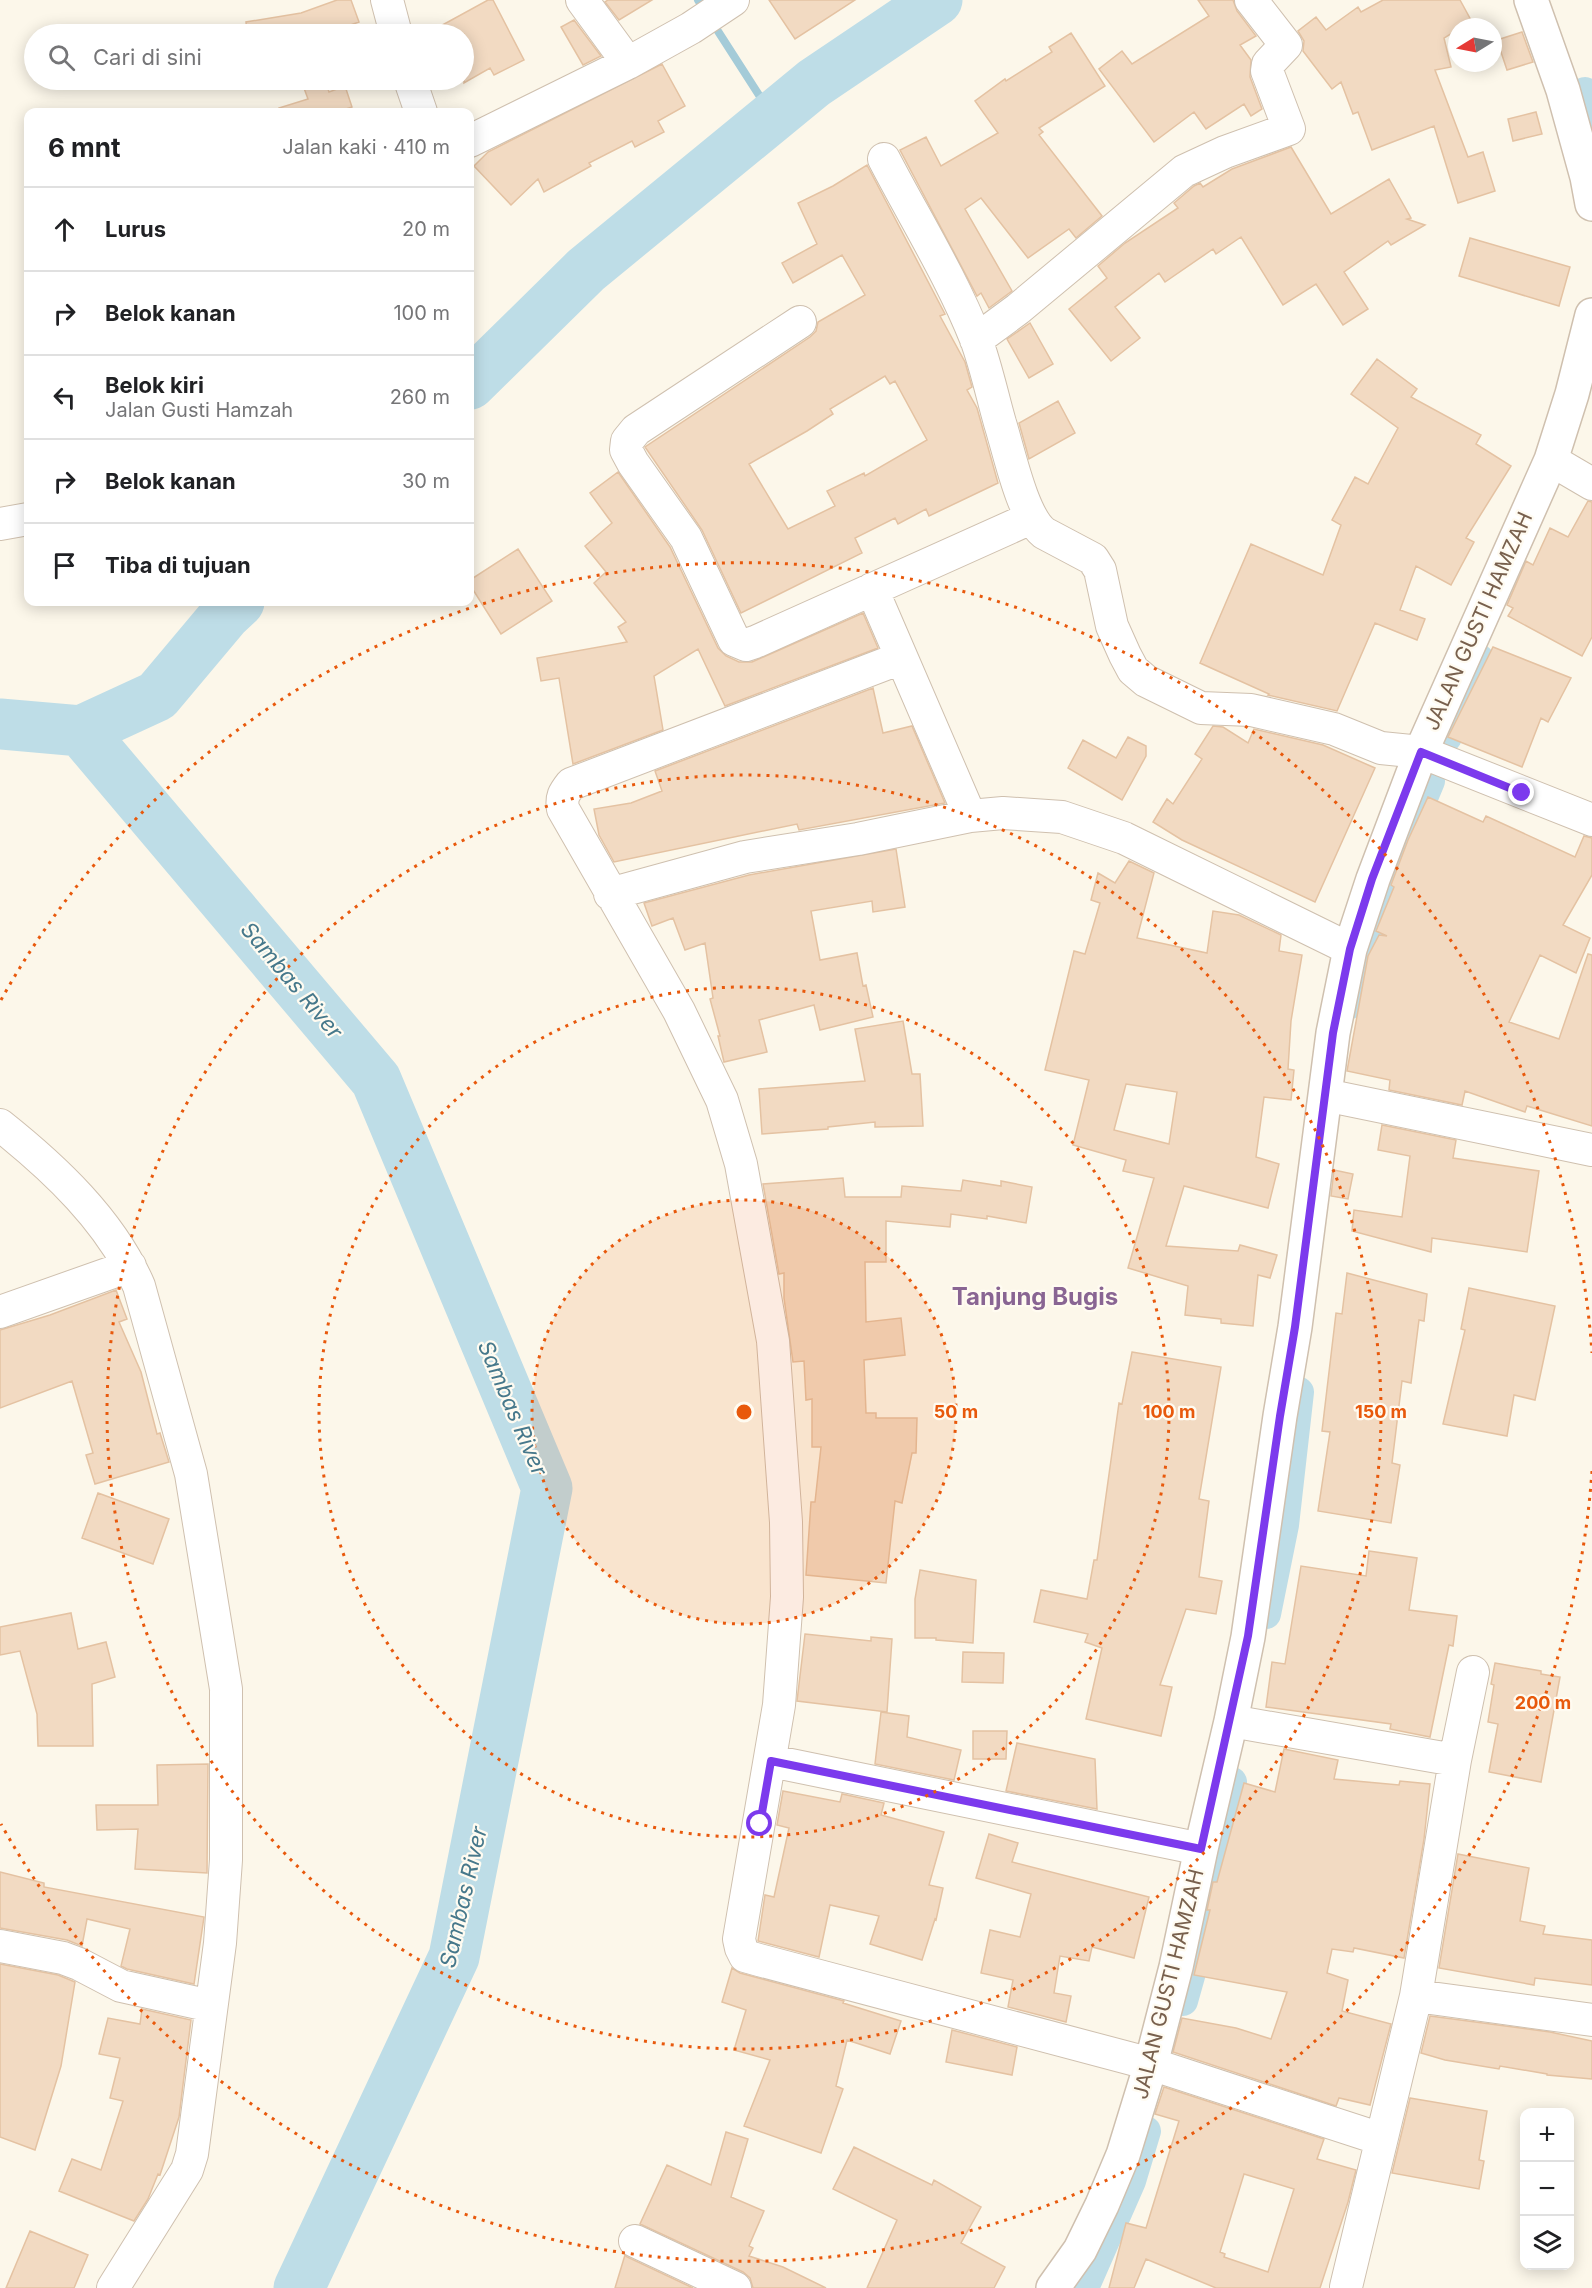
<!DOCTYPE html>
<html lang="id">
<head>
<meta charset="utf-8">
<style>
	body { margin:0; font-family:Inter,sans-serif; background:#f6f6f6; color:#202124 }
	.controls { position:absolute; right:18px; bottom:18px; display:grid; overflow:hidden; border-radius:12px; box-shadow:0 3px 15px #0003 }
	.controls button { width:54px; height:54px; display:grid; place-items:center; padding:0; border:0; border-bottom:2px solid #e0e0e0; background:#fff; color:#202124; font:30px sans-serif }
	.compass { position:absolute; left:1448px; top:18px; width:54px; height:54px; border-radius:50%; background:#fff; box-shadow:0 3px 15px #0003; rotate:260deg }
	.stop { position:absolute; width:18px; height:18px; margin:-14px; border:4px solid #7c3aed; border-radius:50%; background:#fff }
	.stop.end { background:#7c3aed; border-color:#fff; box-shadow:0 2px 6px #0008 }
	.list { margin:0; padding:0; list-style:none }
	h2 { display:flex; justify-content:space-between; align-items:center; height:78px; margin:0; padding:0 24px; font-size:26px }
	h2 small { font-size:20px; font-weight:400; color:#757577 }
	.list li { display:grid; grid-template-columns:39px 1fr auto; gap:18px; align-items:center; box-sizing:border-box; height:84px; padding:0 24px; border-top:2px solid #e0e0e0 }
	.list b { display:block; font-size:22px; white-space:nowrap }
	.list p { margin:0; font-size:20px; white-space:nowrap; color:#757577 }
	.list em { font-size:20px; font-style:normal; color:#757577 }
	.icon { flex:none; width:33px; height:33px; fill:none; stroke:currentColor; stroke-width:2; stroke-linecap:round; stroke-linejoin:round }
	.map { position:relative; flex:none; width:1592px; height:2288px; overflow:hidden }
	.search { position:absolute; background:#fff; box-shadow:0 3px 15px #0003; left:24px; top:24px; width:450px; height:66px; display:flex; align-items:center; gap:15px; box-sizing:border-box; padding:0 21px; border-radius:33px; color:#757577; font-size:22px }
	.panel { position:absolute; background:#fff; box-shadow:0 3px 15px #0003; left:24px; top:108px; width:450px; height:498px; border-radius:12px }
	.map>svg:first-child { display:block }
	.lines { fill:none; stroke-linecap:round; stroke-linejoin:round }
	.stream { stroke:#a4cbd8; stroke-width:8 }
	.canal { stroke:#bedde7; stroke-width:30 }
	.river { stroke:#bedde7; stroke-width:51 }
	.building { fill:#f2dac2; stroke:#e4c2a2; stroke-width:1.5; fill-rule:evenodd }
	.minor-casing { stroke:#cfc0af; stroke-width:34 }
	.tertiary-casing { stroke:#cfc0af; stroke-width:36 }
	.minor { stroke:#fff; stroke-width:32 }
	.tertiary { stroke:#fff; stroke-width:33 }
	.route { stroke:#7c3aed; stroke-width:8 }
	.ring { fill:none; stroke:#e8590c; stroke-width:3; stroke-dasharray:3 6 }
	.labels { text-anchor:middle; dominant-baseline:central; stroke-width:4.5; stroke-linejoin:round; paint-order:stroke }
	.street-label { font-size:21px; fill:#78604d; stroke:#fffbf1 }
	.water-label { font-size:22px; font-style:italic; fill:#46788b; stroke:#fffbf1 }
	.quarter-label { font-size:24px; font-weight:bold; fill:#896593; stroke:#fffbf1 }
	.centre { fill:#e8590c; stroke:#fffbf1; stroke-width:3 }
	.ring-label { font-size:18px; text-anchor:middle; font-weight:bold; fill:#e8590c; stroke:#fffbf1; stroke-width:4.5; stroke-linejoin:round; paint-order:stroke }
</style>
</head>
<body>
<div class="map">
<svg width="1592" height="2288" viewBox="0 0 1592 2288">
	<rect width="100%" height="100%" fill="#fcf7ea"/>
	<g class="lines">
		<path class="stream" d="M698 0 773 117"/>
		<path class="canal" d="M1585 92 1592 119
			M1447 737 1479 659
			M1350 1004 1410 829 1430 781
			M1266 1614 1284 1525 1299 1392
			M1183 2001 1201 1937 1232 1782
			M1084 2288 1131 2181 1146 2131"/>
		<path class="river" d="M470 384 586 270 814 83 937 0
			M0 724 81 731 376 1080 547 1488 454 1957 299 2288
			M81 731 157 696 225 615 239 602"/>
	</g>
	<path class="building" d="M337 0H351L359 22 325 34H247L246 22 301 13Z
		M488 0H493L524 60 494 75 490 68 464 83V34H426Z
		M608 0H652L619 20 605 2Z
		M769 0H855L795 39Z
		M1198 0H1233L1237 11 1256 36 1240 45 1251 60 1250 77 1262 109 1251 116 1244 104 1206 129 1194 112 1154 142 1099 69 1122 51 1132 64 1209 16Z
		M1383 0H1460L1472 22 1463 27H1457V30L1444 38 1451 67 1435 70 1468 157 1483 152 1495 191 1458 203 1434 126 1372 150 1358 112 1353 114 1341 82 1332 89 1303 51 1304 41 1298 31 1316 17 1326 30 1358 7 1361 12Z
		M574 20 601 56 583 65 561 27Z
		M1522 32 1533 62 1507 70 1497 40Z
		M1071 33 1105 86 1039 128 1043 132 1039 135 1102 216 1076 238 1069 229 1028 258 981 198 965 209 1012 291 989 308 981 293 977 296 900 150 926 137 941 166 998 133 975 101 1005 79 1006 81 1052 52 1049 47Z
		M662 64 685 106 658 121 664 132 635 147 632 141 589 163 591 166 544 192 538 179 511 205 474 166 488 152Z
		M301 80H325L329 92 345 86 352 107 337 112H280L279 108 308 99Z
		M1536 112 1542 134 1513 141 1508 119Z
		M1291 147 1331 214 1389 179 1411 218 1407 219 1425 225 1391 245 1388 241 1344 272 1368 309 1343 325 1316 284 1283 305 1241 237 1216 254 1213 249 1165 282 1159 273 1115 307 1140 338 1111 361 1069 309 1107 278 1098 266 1125 243 1178 208 1174 203 1194 186 1200 183 1203 187 1232 169Z
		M867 165 945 314 940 316 965 362 972 387 967 390 977 408 998 483 929 516 926 509 898 524 895 518 855 538 862 553 741 613 702 530 645 447 810 337 816 331 818 322 865 295 842 255 793 283 782 263 817 244 798 203 833 186ZM885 376 890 384 895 381 927 440 865 476 864 473 827 491 835 506 788 529 749 464 807 431 833 414 830 409Z
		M1470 238 1570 267 1559 306 1459 276Z
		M1030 323 1053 364 1029 378 1007 339Z
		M1377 359 1417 389 1411 397 1481 435 1476 444 1511 466 1466 538 1474 542 1451 585 1416 566 1400 610 1425 619 1417 640 1375 623 1337 711 1268 695 1269 694 1200 663 1251 544 1323 575 1341 525 1332 520 1355 477 1368 484 1398 428 1351 394Z
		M1058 401 1075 433 1029 459 1019 423Z
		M618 472 670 547 718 648 726 656 739 662H752L863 613 878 648 725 706 698 649 654 676 663 730 573 764 559 678 541 681 537 658 627 642 618 627 626 622 594 583 606 572 585 546 612 523 590 493Z
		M1588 501 1592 502V637L1582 656 1508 616 1513 608 1507 605 1526 561 1533 565 1550 528 1568 537Z
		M518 549 552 601 501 634 470 585V580Z
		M1493 647 1571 678 1548 722 1541 718 1522 767 1448 737Z
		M873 688 883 733 912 726 945 803 799 830 797 824 614 862 599 835 594 809 631 803 662 791 655 771Z
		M1213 726 1223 727 1248 743 1254 729 1323 745 1375 768 1315 902 1182 840 1153 822 1167 799 1173 804 1202 759 1195 754Z
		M1128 737 1146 746V756L1122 800 1068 768 1083 740 1116 758Z
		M1428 797 1483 822 1486 816 1575 857 1584 836 1592 838V875L1563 925 1590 938 1576 973 1540 955 1509 1022 1559 1039 1588 954 1592 955V1126L1527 1106 1525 1112 1465 1091 1462 1105 1389 1090 1390 1080 1347 1071 1368 956 1379 935 1387 936 1376 931 1394 887 1391 885 1408 840Z
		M896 849 905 907 873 912 872 901 811 911 820 960 857 953 863 986 866 985 873 1017 820 1030 814 1005 759 1020 767 1052 724 1062 718 1036H720L710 999 713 998 705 943 685 950 673 918 652 926 644 903 749 875Z
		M1129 861 1154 873 1137 938 1207 953 1213 911 1239 915 1281 935 1279 951 1302 955 1291 1021 1288 1069 1294 1070 1291 1100 1264 1097 1256 1157 1279 1164 1268 1208 1184 1186 1166 1246 1238 1251 1240 1245 1277 1255 1270 1278 1258 1275 1253 1326 1221 1323V1319L1185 1315 1188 1286 1128 1268 1154 1178 1123 1171 1126 1160 1073 1145 1089 1080 1045 1070 1074 951 1085 954 1100 903 1091 900 1098 873 1115 883ZM1126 1084 1177 1092 1169 1144 1114 1130Z
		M903 1021 912 1074H920L923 1126 875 1127V1122L828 1127V1129L762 1134 759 1089 865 1081 855 1029Z
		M1382 1125 1456 1140 1453 1158 1539 1171 1527 1252 1432 1238 1431 1252 1352 1231 1354 1210 1402 1217 1410 1156 1378 1150Z
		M1334 1170 1353 1174 1348 1199 1331 1196Z
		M843 1178 845 1197H901L902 1186 961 1191 963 1180 1001 1186V1181L1032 1187 1026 1223 987 1216V1219L951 1214 950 1227 886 1221V1262H865L866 1322 901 1318 905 1355 864 1360 866 1413H876V1418H917L916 1453H912L902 1503 895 1501 886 1583 806 1575 811 1502H815L821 1447H812V1399L806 1400 804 1361 793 1362 784 1298V1273L779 1274 763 1184Z
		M1347 1273 1427 1294 1424 1321 1419 1320 1411 1383 1402 1381 1392 1463 1400 1465 1391 1523 1318 1511 1330 1432 1322 1431 1336 1313 1342 1314Z
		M1469 1288 1555 1306 1535 1400 1514 1395 1507 1436 1443 1424 1465 1330 1461 1329Z
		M116 1290 127 1319 119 1322 141 1372 157 1434 160 1433 169 1462 95 1484 86 1455 93 1453 72 1381 0 1408V1330L50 1315Z
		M1132 1352 1221 1367 1199 1499 1209 1501 1199 1577 1222 1581 1216 1614 1186 1609 1160 1685 1172 1687 1161 1736 1086 1719 1102 1648 1085 1642 1088 1634 1034 1622 1041 1590 1087 1599 1094 1560H1097L1119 1403 1122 1404Z
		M98 1493 169 1519 153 1564 82 1538Z
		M1369 1551 1417 1558 1409 1610 1457 1616 1453 1646 1449 1645 1430 1737 1390 1729 1391 1724 1266 1707 1272 1662 1285 1664 1301 1566 1366 1576Z
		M920 1570 976 1580 973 1643 936 1640V1638H915V1599Z
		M71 1613 78 1649 106 1642 115 1677 92 1684 93 1746H38L37 1714 20 1651 0 1655V1627Z
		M805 1634 871 1641V1637L892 1639 887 1712 797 1701Z
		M963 1652 1004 1653 1003 1683 962 1682Z
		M1495 1663 1541 1671V1674L1560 1677 1541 1782 1489 1772 1498 1724 1488 1722 1494 1685 1491 1684Z
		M881 1712 909 1716 907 1737 961 1750 954 1780 875 1764Z
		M973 1731H1007L1006 1759H973Z
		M1017 1743 1095 1759 1097 1809 1006 1791Z
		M1284 1749 1338 1760 1334 1779 1399 1785 1400 1781 1430 1784 1424 1839 1404 1958 1354 1948 1353 1952 1332 1949 1327 1973 1348 1980 1342 2011 1391 2024 1370 2105 1339 2098 1336 2106 1173 2052 1182 2018 1236 2028 1271 2039 1287 1992 1194 1975 1210 1910H1207L1213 1882H1217L1244 1783 1275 1792Z
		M208 1764 207 1873 135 1869 138 1829 97 1830 96 1805H158L157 1765Z
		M783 1791 840 1802 842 1794 884 1803 881 1815 944 1832 929 1885 943 1888 936 1920 935 1919 922 1960 870 1944 879 1916 830 1905 819 1957 758 1941 765 1895 774 1897 789 1828 777 1825Z
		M989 1834 1018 1843 1012 1862 1149 1897 1134 1958 1092 1947 1089 1961 1060 1956 1054 1993 1071 1996 1066 2022 1008 2007 1013 1980 981 1973 990 1930 1020 1937 1031 1894 976 1878Z
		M1458 1854 1529 1868 1520 1921 1545 1926 1543 1934 1592 1940V1985L1535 1978 1534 1985 1439 1968Z
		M0 1872 44 1883V1887L204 1917 194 1984 127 1969 121 1966 130 1929 87 1919 82 1946 67 1940 0 1928Z
		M0 1964 58 1975 75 1982 61 2066 35 2150 0 2137Z
		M732 1968 740 1973 844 2001 843 2003 901 2021 890 2054 847 2040 836 2086 843 2089 821 2153 744 2126 770 2060 734 2050 746 2010 722 2002Z
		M142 2009 191 2020 179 2117 160 2175 158 2174 148 2199 134 2221 59 2191 72 2159 101 2170 123 2101 110 2098 120 2058 99 2054 108 2018 140 2024Z
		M1430 2016 1550 2032 1592 2041V2079L1547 2075V2074L1500 2066 1499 2069 1445 2060 1421 2053Z
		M952 2030 1017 2047 1012 2075 946 2062Z
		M1164 2087 1324 2139 1317 2159 1356 2170 1348 2202 1320 2288H1216L1146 2259 1134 2288H1109L1126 2223 1146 2228 1179 2121 1155 2114ZM1244 2174 1294 2189 1268 2272 1224 2257 1225 2254 1220 2252Z
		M1410 2098 1487 2111 1479 2160 1484 2161 1479 2189 1392 2173Z
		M726 2132 748 2139 731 2197 764 2211 749 2246 753 2248 749 2256 783 2267 826 2288H753L750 2278 743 2272 640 2224 667 2165 711 2185Z
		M854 2147 932 2185 934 2180 981 2207 961 2243 1005 2267 994 2288H867L897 2220 833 2189Z
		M30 2231 88 2255 74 2288H6Z
		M625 2255 627 2257 693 2288H615Z"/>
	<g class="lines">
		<g class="minor-casing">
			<path id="minor" d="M387 0 396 34
				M582 0 628 63
				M410 80 421 112
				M470 141 628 63 691 28 733 0
				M884 159C914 217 952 278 976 339 986 366 992 395 1000 423 1009 451 1022 516 1044 533L1093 559 1100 570 1112 626 1125 655 1133 670 1146 681 1201 708 1251 710 1334 729 1381 748 1421 752 1592 820
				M800 322 636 430 627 441 626 450 633 463 686 538 734 640 746 645 755 642 1031 518
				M976 340 1018 309 1184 171 1225 152 1289 129 1267 71 1268 64 1286 45 1251 0
				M1551 460 1592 484
				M0 524 28 519
				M872 589 970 816
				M901 658 571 784C564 793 561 797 563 809L679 1011 722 1100 741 1164 773 1341 786 1522 787 1597 779 1705 739 1939 741 1948 745 1956 759 1960 1151 2064 1381 2139
				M610 894 745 857 858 839 970 816 1003 813 1062 817 1124 838 1350 949
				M1325 1095 1592 1150
				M0 1125C54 1168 111 1221 139 1286L191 1474 226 1689V1860L220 1943 192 2154 187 2170 113 2288
				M0 1312 130 1266
				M1231 1721 1455 1760
				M771 1761 1201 1849
				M0 1946 63 1958 79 1964 121 1986 211 2006
				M1416 1996 1592 2020
				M635 2241 735 2288
				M1346 2287 1416 1996 1455 1760 1473 1672"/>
		</g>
		<g class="tertiary-casing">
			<path id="tertiary" d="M1531 0 1563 90 1587 177 1592 204
				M1053 2288 1080 2250 1102 2205 1123 2155 1151 2064 1176 1967 1201 1849 1231 1721 1248 1637 1280 1416 1295 1327 1333 1033 1350 949 1373 879 1421 752 1551 460 1572 394 1592 315"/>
		</g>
		<use href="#minor" class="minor"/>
		<use href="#tertiary" class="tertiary"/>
	</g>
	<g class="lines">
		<path class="route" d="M760 1824 771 1761 1201 1849 1248 1636 1280 1416 1295 1327 1333 1033 1350 949 1372 879 1421 752 1522 793"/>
	</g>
	<circle cx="744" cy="1412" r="212" fill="#e8590c" fill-opacity=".12"/>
	<g class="ring">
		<circle cx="744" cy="1412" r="212"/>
		<circle cx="744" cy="1412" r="425"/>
		<circle cx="744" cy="1412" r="637"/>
		<path d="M1592 1471A850 850 0 0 1 1 1824M1 1000A850 850 0 0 1 1592 1353"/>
	</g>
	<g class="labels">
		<g class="street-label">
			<text transform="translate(1478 621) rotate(-66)">JALAN GUSTI HAMZAH</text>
			<text transform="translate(1168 1984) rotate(-76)">JALAN GUSTI HAMZAH</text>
		</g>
		<g class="water-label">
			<text transform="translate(292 980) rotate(50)">Sambas River</text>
			<text transform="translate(513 1408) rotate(67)">Sambas River</text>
			<text transform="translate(463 1897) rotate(-77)">Sambas River</text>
		</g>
		<g class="quarter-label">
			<text x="1035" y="1296">Tanjung Bugis</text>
		</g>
	</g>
	<circle cx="744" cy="1412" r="9" class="centre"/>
	<g class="ring-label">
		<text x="956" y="1418">50 m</text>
		<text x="1169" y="1418">100 m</text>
		<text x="1381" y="1418">150 m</text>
		<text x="1543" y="1709">200 m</text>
	</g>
</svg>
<div class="controls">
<button>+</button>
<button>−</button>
<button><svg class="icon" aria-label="layers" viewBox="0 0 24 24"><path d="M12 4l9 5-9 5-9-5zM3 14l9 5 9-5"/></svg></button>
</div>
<svg class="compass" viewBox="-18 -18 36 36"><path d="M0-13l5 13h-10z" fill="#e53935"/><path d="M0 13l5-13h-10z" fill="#757577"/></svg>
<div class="stop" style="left:760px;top:1824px"></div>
<div class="stop end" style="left:1522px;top:793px"></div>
<div class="search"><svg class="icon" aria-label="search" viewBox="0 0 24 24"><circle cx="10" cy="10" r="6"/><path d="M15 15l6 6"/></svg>Cari di sini</div>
<section class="panel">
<h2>6 mnt<small>Jalan kaki · 410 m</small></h2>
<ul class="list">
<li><svg class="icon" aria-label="ahead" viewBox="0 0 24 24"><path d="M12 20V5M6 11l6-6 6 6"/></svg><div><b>Lurus</b></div><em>20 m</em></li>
<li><svg class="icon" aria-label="right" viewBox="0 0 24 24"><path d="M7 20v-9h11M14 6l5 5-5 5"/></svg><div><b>Belok kanan</b></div><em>100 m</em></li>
<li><svg class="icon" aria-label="left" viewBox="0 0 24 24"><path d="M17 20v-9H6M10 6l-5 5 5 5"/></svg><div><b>Belok kiri</b><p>Jalan Gusti Hamzah</p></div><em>260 m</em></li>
<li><svg class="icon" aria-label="right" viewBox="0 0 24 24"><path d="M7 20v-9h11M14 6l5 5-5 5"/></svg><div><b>Belok kanan</b></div><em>30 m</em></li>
<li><svg class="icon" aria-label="arrive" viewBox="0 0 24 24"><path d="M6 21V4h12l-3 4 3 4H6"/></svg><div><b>Tiba di tujuan</b></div></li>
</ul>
</section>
</div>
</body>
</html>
